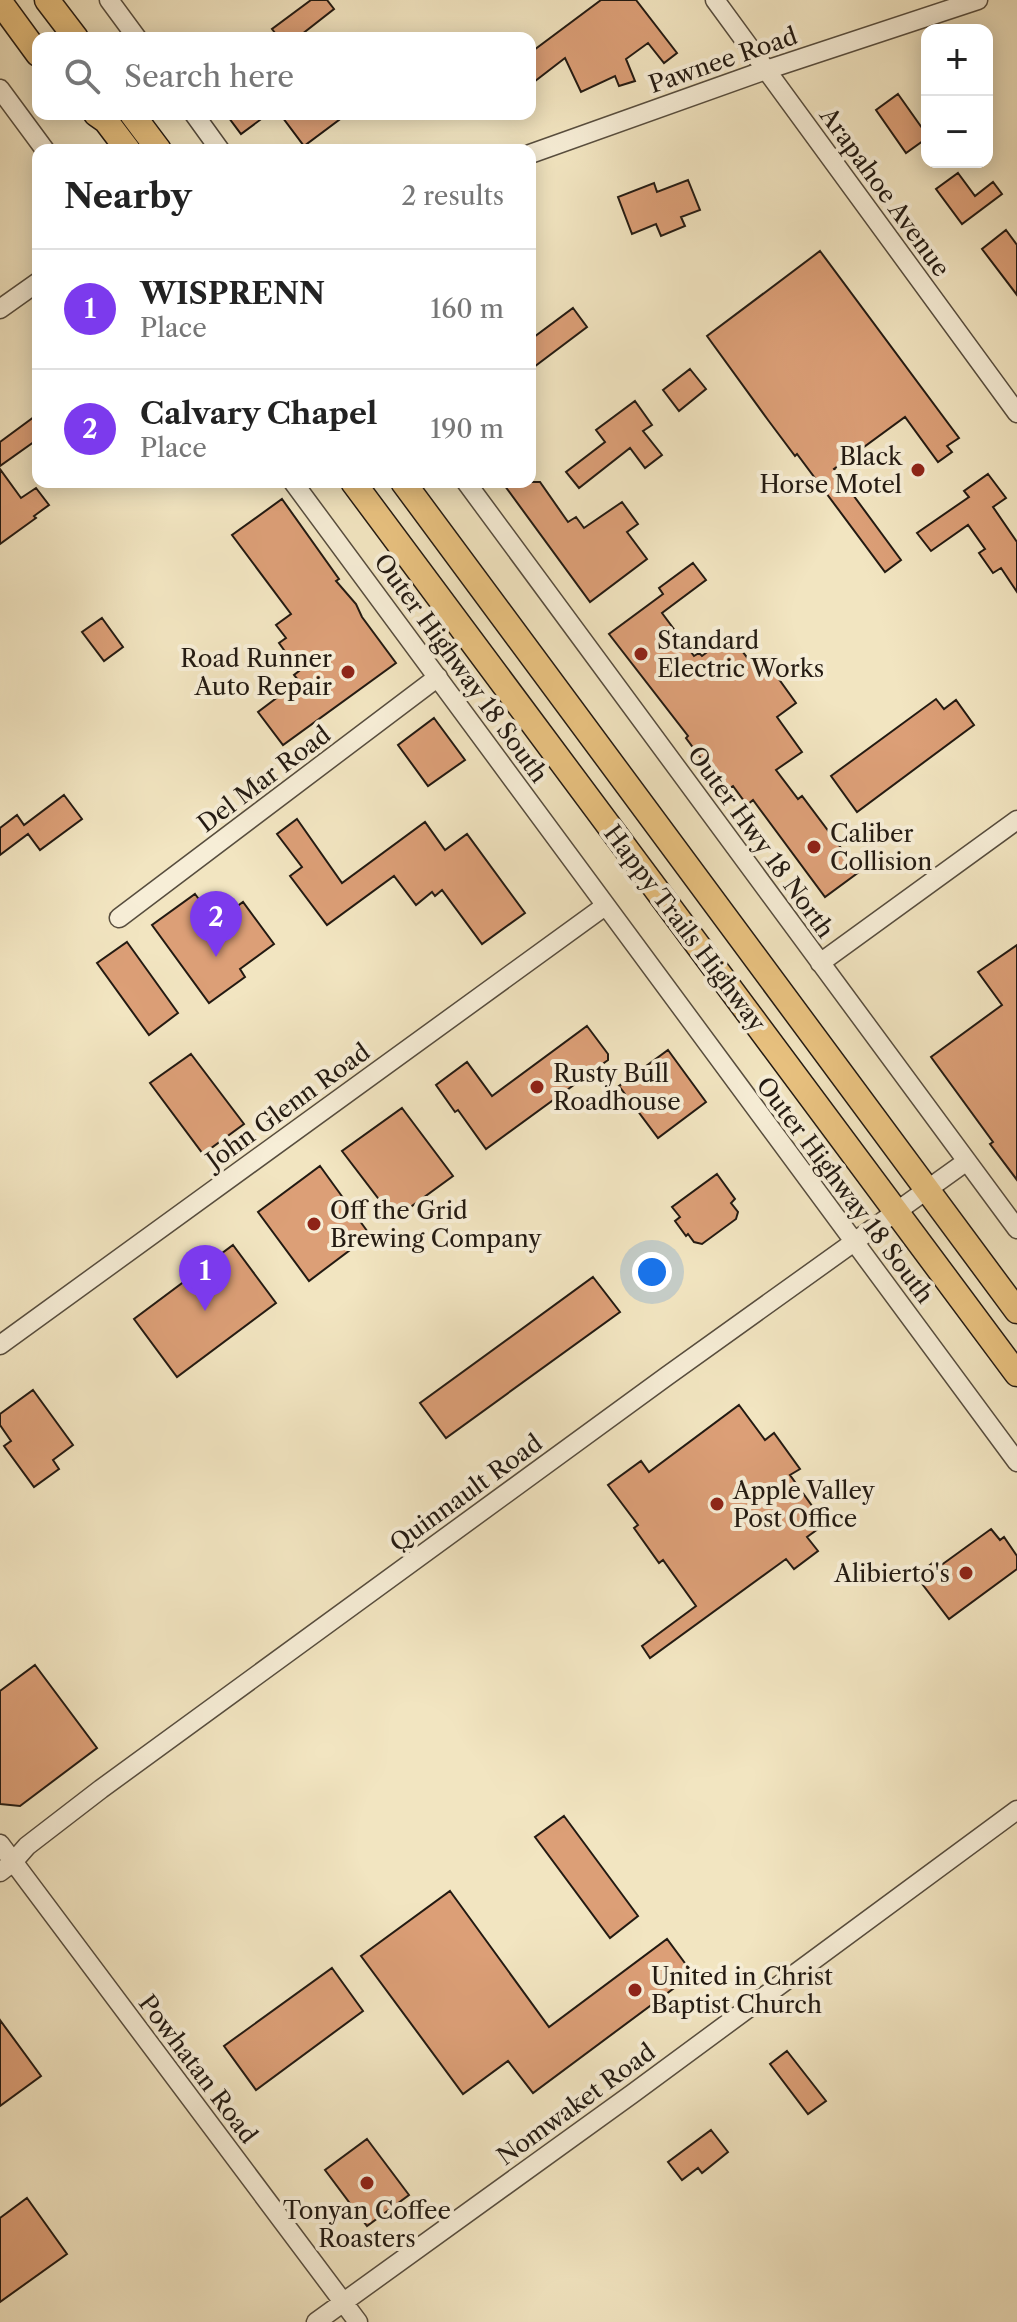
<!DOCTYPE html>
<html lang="en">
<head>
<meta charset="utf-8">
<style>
	body { margin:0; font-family:"Libre Caslon Text",serif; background:#f2f2f2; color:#222 }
	.controls { position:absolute; right:24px; top:24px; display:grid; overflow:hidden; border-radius:16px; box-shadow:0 4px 20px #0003 }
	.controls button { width:72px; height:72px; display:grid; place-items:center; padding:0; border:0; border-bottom:2px solid #e0e0e0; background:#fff; color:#222; font:40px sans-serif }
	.you { position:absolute; left:652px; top:1272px; width:28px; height:28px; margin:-20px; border:6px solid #fff; border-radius:50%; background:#1a73e8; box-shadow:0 0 0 12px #1a73e833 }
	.badge { display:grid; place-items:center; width:52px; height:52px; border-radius:50%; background:#7c3aed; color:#fff; font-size:26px; font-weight:700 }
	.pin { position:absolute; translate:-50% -66px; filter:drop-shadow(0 2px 4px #0008) }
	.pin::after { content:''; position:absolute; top:42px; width:28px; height:24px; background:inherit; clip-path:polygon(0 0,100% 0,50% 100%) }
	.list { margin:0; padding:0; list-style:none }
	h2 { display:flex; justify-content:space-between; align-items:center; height:104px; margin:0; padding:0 32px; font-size:34px }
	h2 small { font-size:26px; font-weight:400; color:#767676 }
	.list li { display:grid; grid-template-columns:52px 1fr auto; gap:24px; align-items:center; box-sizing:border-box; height:120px; padding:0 32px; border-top:2px solid #e0e0e0 }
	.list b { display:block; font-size:30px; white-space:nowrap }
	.list p { margin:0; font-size:26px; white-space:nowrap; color:#767676 }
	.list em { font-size:26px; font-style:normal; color:#767676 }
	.icon { flex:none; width:44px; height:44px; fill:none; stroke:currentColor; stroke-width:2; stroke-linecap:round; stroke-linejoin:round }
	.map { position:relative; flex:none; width:1017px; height:2322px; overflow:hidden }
	.search { position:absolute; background:#fff; box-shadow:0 4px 20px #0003; left:32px; top:32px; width:504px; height:88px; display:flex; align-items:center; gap:20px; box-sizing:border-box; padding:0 28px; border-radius:16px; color:#767676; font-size:30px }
	.panel { position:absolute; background:#fff; box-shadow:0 4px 20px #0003; left:32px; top:144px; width:504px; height:344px; border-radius:16px }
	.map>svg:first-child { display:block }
	.building { fill:#dc9f77; stroke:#231a12; stroke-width:2 }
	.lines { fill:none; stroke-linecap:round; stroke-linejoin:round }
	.minor-casing { stroke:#574d3e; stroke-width:21 }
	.major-casing { stroke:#231a12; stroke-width:27 }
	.minor { stroke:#f7eed7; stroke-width:18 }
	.major { stroke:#e9c280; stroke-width:24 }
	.poi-dot { fill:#8f2418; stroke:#f7eed7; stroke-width:3 }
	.labels { text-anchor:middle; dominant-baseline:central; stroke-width:8; stroke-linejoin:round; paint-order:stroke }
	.street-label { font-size:24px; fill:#231a12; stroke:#f7eed7 }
	.poi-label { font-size:24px; fill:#231a12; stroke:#f7eed7; text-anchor:start }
</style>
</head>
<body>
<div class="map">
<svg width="1017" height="2322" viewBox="0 0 1017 2322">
	<rect width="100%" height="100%" fill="#f2e5c1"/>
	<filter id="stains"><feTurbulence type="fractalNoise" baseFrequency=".0025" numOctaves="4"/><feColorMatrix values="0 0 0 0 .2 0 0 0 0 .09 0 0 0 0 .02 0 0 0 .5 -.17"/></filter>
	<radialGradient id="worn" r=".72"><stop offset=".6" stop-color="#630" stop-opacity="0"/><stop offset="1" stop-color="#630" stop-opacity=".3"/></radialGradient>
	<path class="building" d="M311 0H327L334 9 297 38H279L272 29Z
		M601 0H636L677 53 664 63 648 43 626 59 635 81 619 86 615 76 581 92 565 58 530 85V53Z
		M898 94 927 135V138L906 153 876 110Z
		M226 114H268L241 134Z
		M280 114H347L304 146Z
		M958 173 975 196 993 182 1002 194 962 224 936 189Z
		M688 180 700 210 681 217 685 226 661 236 656 224 632 234 618 197 654 183 657 192Z
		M1006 230 1017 245V295L982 249Z
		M820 251 959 438 947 446 952 452 938 462 905 417 834 469 901 560 885 572 797 454 795 456 768 420 707 336Z
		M573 308 587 327 530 370V340Z
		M690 369 706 389 679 411 663 390Z
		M635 401 652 425 643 431 662 455 645 468 630 448 579 488 566 472 605 442 596 430Z
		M38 414V439L0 466V442Z
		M0 469 21 498 36 488 49 505 34 516 36 518 0 544Z
		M988 474 1006 498 993 507 1017 542V592L1001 568 993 573 979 553 985 549 968 525 931 551 917 533 969 497 964 491Z
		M502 482H540L568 522 576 517 584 528 622 502 638 524 627 532 647 559 590 602Z
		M282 499 339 579 336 581 356 604 362 617 396 663 283 745 258 712 299 681 294 675 299 671 279 643 286 638 276 625 291 614 232 535Z
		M693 563 706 580 662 613 694 656 699 653 702 656 730 635 758 672 768 664 796 703 777 717 802 752 776 770 798 799 802 796 859 872 825 897 753 800 747 805 733 786 725 791 686 738 688 736 609 634 663 594 659 588Z
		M102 618 123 647 104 661 82 632Z
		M936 699 944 709 956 700 974 725 857 812 831 776Z
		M434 718 465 760 428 786 398 745Z
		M64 795 82 819 40 850 28 834 0 855V828L17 815 24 825Z
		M297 819 342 883 425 822 445 850 467 834 525 913 482 944 442 890 435 896 432 892 416 905 394 876 327 925 290 876 302 867 277 834Z
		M195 894 216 922 243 902 274 944 240 969 245 977 209 1003 152 925Z
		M127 942 178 1013 149 1035 97 963Z
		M1017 945V1180L990 1144 993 1142 931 1057 1002 1005 978 972Z
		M587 1026 608 1054V1060L486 1149 458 1110 455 1112 436 1085 467 1062 492 1096Z
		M668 1050 706 1102 658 1138 619 1086Z
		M191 1054 244 1124 203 1154 150 1083Z
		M402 1108 453 1176 394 1219 342 1151Z
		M320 1166 370 1235 309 1281 258 1212Z
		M717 1174 735 1199 731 1203 738 1212 736 1219 702 1244 694 1242 688 1234 686 1236 675 1221 680 1217 672 1207Z
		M233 1245 276 1303 177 1377 134 1319Z
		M593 1277 620 1312 446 1438 420 1403Z
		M33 1390 73 1445 53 1460 59 1469 34 1487 4 1446 11 1441 0 1425V1414Z
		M739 1405 765 1440 774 1433 800 1469 790 1475 825 1524 807 1537 818 1551 794 1569 786 1559 650 1658 642 1646 696 1606 663 1560 659 1563 634 1528 638 1525 608 1485 641 1461 649 1472Z
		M991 1529 1000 1540 1004 1537 1017 1556V1569L949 1619 916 1576 935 1561 940 1566Z
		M35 1665 97 1748 20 1806 0 1804V1691Z
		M564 1816 638 1916 610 1938 535 1837Z
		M450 1891 549 2027 667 1939 693 1974 533 2093 508 2061 463 2094 361 1956Z
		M332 1968 363 2011 256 2090 224 2046Z
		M0 2020 41 2076 0 2106Z
		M787 2051 826 2101 808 2114 770 2064Z
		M711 2130 728 2152 702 2173 698 2168 682 2180 668 2162Z
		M367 2139 409 2195 367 2226 325 2170Z
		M27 2198 67 2254 0 2302V2218Z"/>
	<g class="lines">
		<g class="minor-casing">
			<path id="minor" d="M109 0 137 38
				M715 0 1017 413
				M0 89 45 150
				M194 114 220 150
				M530 154 766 70 978 0
				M0 309 38 282
				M293 482 1017 1462
				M466 482 1017 1229
				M119 918 438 677
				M820 963 1017 820
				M0 1345 605 906
				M0 1844 358 2322
				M0 1872 13 1862 27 1846 101 1789 667 1376 967 1161
				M316 2322 632 2094 1017 1810"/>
		</g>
		<g class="major-casing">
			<path id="major" d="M47 0 76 38
				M0 2 38 54
				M96 114 106 121 128 150
				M132 114 159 150
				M353 482 1017 1374
				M403 482 1017 1311"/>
		</g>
		<use href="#minor" class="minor"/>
		<use href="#major" class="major"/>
	</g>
	<g class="poi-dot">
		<circle cx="918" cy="470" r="8"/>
		<circle cx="641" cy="654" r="8"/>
		<circle cx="348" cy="672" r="8"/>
		<circle cx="814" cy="847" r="8"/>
		<circle cx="537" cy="1087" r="8"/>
		<circle cx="314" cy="1224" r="8"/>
		<circle cx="717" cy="1504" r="8"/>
		<circle cx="966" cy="1573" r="8"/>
		<circle cx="635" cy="1990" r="8"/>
		<circle cx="367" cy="2183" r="8"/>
	</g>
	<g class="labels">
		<g class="street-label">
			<text transform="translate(723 60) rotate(-19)">Pawnee Road</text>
			<text transform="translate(885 192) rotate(54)">Arapahoe Avenue</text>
			<text transform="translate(461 668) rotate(54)">Outer Highway 18 South</text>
			<text transform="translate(264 779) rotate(-37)">Del Mar Road</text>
			<text transform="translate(761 842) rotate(54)">Outer Hwy 18 North</text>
			<text transform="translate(685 928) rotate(53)">Happy Trails Highway</text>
			<text transform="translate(288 1106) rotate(-36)">John Glenn Road</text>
			<text transform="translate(845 1190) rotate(53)">Outer Highway 18 South</text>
			<text transform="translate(466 1493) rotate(-36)">Quinnault Road</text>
			<text transform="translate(198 2069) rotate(53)">Powhatan Road</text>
			<text transform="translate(576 2104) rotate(-36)">Nomwaket Road</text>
		</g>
		<g class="poi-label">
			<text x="902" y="456" text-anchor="end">Black<tspan x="902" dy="28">Horse Motel</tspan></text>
			<text x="657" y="640">Standard<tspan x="657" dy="28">Electric Works</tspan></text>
			<text x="332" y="658" text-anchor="end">Road Runner<tspan x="332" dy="28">Auto Repair</tspan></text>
			<text x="830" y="833">Caliber<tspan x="830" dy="28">Collision</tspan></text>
			<text x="553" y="1073">Rusty Bull<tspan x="553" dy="28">Roadhouse</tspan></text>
			<text x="330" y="1210">Off the Grid<tspan x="330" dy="28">Brewing Company</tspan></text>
			<text x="733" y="1490">Apple Valley<tspan x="733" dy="28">Post Office</tspan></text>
			<text x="950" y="1573" text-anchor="end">Alibierto's</text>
			<text x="651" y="1976">United in Christ<tspan x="651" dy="28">Baptist Church</tspan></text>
			<text x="367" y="2210" text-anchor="middle">Tonyan Coffee<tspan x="367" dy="28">Roasters</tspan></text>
		</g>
	</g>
	<rect width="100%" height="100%" filter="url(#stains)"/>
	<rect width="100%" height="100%" fill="url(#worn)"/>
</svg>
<div class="controls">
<button>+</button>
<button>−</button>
</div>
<div class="you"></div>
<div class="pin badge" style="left:205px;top:1311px">1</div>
<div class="pin badge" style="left:216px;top:957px">2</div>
<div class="search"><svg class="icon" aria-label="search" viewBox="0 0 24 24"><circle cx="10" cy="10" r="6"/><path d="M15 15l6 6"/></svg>Search here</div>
<section class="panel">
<h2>Nearby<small>2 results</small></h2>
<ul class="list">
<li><span class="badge">1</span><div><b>WISPRENN</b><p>Place</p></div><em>160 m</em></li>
<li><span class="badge">2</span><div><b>Calvary Chapel</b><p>Place</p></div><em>190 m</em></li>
</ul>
</section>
</div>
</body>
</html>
